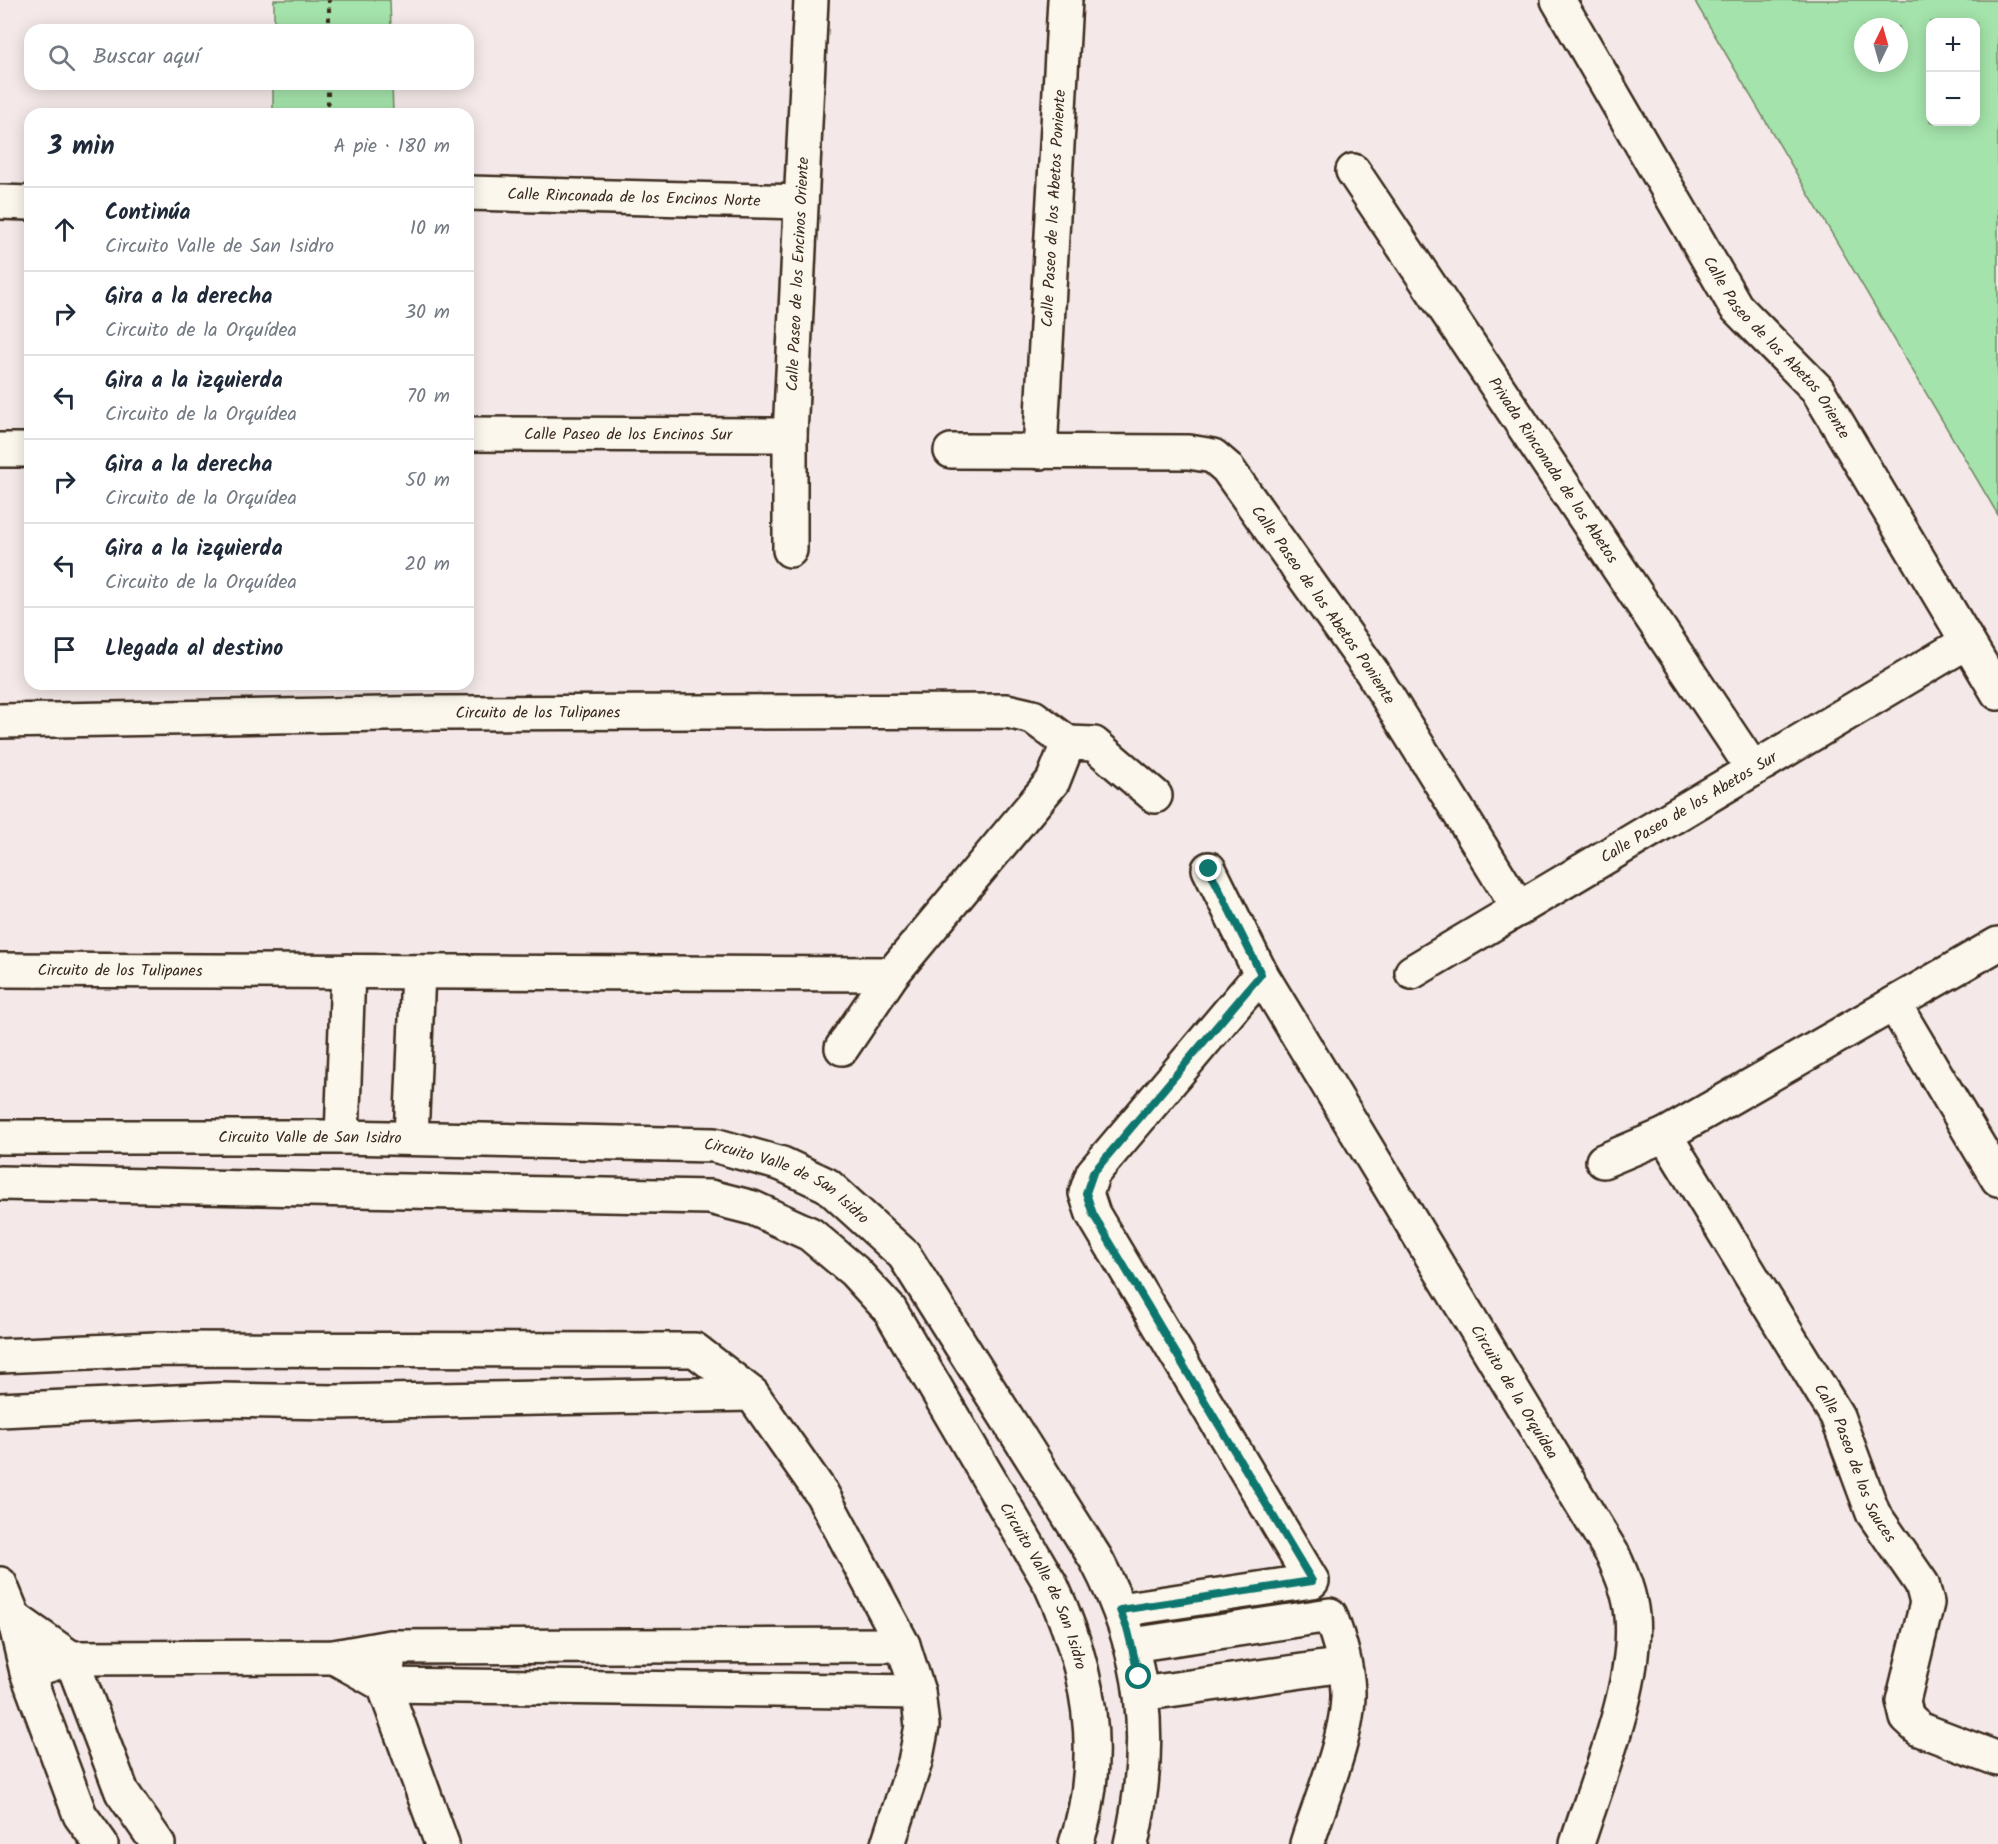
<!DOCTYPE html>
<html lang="es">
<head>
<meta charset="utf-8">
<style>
	body { margin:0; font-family:Kalam,sans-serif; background:#f2f2f3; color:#1f2937 }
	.controls { position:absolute; right:18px; top:18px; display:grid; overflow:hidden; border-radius:12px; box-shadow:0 3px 15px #0003 }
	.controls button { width:54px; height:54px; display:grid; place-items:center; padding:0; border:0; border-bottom:2px solid #e0e1e3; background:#fff; color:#1f2937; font:30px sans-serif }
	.compass { position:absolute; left:1854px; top:18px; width:54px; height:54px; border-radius:50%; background:#fff; box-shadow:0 3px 15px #0003; rotate:5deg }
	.stop { position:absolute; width:18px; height:18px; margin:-14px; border:4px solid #0f766e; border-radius:50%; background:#fff }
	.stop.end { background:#0f766e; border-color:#fff; box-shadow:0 2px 6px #0008 }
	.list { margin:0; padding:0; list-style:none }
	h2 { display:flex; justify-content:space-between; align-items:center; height:78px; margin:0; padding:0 24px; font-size:26px }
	h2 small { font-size:20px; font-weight:400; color:#747a83 }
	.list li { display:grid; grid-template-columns:39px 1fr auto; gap:18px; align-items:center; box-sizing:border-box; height:84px; padding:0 24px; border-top:2px solid #e0e1e3 }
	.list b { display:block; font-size:22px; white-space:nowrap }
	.list p { margin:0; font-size:20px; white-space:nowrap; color:#747a83 }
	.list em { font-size:20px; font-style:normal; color:#747a83 }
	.icon { flex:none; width:33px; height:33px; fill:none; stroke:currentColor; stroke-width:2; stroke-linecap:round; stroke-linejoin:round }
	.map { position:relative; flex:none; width:1998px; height:1844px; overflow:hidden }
	.search { position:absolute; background:#fff; box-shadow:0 3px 15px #0003; left:24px; top:24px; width:450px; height:66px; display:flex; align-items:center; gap:15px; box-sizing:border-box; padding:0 21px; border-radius:18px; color:#747a83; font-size:22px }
	.panel { position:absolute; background:#fff; box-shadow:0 3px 15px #0003; left:24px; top:108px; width:450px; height:582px; border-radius:18px }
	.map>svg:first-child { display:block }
	.green { fill:#a4e3ab; stroke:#708664; stroke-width:1.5; fill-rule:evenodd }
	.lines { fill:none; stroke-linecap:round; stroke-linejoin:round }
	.minor-casing { stroke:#3b2a1e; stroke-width:38 }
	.path { stroke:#3b2a1e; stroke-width:4; stroke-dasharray:4.5 4.5; stroke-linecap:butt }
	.minor { stroke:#fbf7ec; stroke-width:33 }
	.route { stroke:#0f766e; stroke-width:8 }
	.labels { text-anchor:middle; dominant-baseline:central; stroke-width:6; stroke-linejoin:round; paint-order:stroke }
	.street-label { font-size:16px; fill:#3b2a1e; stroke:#fbf7ec }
</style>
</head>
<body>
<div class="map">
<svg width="1998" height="1844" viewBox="0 0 1998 1844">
	<rect width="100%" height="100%" fill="#f4e9e8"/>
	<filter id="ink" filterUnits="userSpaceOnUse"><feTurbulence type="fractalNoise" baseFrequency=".0167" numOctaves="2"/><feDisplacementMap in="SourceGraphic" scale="12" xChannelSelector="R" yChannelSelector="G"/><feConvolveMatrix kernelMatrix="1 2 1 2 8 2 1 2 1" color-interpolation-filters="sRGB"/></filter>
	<g filter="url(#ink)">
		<path class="green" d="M274 0H390L391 30H274Z
			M1694 0H1998V515ZM1976 22V122H1930V22ZM1863 27H1899V63H1863Z
			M273 84H392L393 114H273Z"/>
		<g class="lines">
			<g class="minor-casing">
				<g id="minor">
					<path id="s1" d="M1558 0 1736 307 1817 389 1998 693"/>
					<path id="s2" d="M1353 171 1753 769"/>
					<path id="s3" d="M468 193 801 202"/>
					<path d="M0 202 30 203"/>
					<path id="s4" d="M468 434 790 435"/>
					<path d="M0 450H30"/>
					<path id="s5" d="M951 451 1189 452 1213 456 1227 468 1372 672 1519 909"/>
					<path id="s6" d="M1040 452 1065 0"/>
					<path id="s7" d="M790 550V435L811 0"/>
					<path id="s8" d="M0 721 440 713 1007 711 1033 717 1068 743 1053 781 892 974 842 1048"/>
					<path d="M1068 743 1094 744 1155 796"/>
					<path d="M1209 869 1261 974"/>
					<path id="s9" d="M0 970 892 974"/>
					<path id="s10" d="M1412 972 1967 642"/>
					<path d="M1894 1004 1998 1179"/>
					<path id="s11" d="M1665 1135 1837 1416 1873 1513 1922 1584 1927 1603 1903 1701 1907 1718 1919 1729 1998 1759"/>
					<path id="s12" d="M0 1137H342L714 1145 782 1164 827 1185 904 1255 1096 1559C1146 1654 1155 1739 1131 1844"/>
					<path d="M342 1137 348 971"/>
					<path d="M411 1138 418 972"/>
					<path d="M1603 1161 1665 1135 1998 944"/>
					<path id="s13" d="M0 1183 710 1197 753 1208 810 1234 854 1271 890 1310 1051 1585C1089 1667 1106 1755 1076 1844"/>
					<path d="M0 1356 156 1349 695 1350 752 1394 822 1494 903 1645 918 1692 922 1726 915 1762 888 1844"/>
					<path d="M0 1410 220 1400 334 1402 752 1394"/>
					<path d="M0 1584 14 1618 27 1672 80 1815 101 1844"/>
					<path id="s14" d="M1120 1610 1312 1581 1093 1214 1086 1193 1093 1173 1261 974 1613 1555C1622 1575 1630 1594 1632 1616 1638 1685 1598 1777 1577 1844"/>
					<path d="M14 1618 71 1658 122 1792 158 1844"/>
					<path d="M1132 1645 1330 1615C1339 1640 1347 1665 1348 1692 1349 1735 1320 1802 1307 1844"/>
					<path d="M334 1657 384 1685 918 1692"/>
					<path d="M388 1664 384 1685 442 1844"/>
					<path d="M27 1672 71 1658 334 1657 390 1647 903 1645"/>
					<path d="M1141 1694 1344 1665"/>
				</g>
			</g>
			<path class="path" d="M329 30V0
				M328 114V84"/>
			<use href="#minor" class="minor"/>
		</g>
	</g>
	<g class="lines" filter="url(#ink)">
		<path class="route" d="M1139 1677 1128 1631 1120 1610 1312 1581 1093 1214 1086 1193 1093 1173 1261 974 1209 869"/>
	</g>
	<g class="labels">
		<g class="street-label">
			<text stroke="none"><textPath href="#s3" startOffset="166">Calle Rinconada de los Encinos Norte</textPath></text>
			<text stroke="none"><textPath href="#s6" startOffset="244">Calle Paseo de los Abetos Poniente</textPath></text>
			<text stroke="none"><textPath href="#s7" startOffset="276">Calle Paseo de los Encinos Oriente</textPath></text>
			<text stroke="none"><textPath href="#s1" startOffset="412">Calle Paseo de los Abetos Oriente</textPath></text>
			<text stroke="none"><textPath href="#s4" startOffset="160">Calle Paseo de los Encinos Sur</textPath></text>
			<text stroke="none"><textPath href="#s2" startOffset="360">Privada Rinconada de los Abetos</textPath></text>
			<text stroke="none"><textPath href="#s5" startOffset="448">Calle Paseo de los Abetos Poniente</textPath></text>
			<text stroke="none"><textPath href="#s8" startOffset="538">Circuito de los Tulipanes</textPath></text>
			<text stroke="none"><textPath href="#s10" startOffset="322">Calle Paseo de los Abetos Sur</textPath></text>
			<text stroke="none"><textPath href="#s9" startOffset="120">Circuito de los Tulipanes</textPath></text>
			<text stroke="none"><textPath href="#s12" startOffset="310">Circuito Valle de San Isidro</textPath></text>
			<text stroke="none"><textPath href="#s12" startOffset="796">Circuito Valle de San Isidro</textPath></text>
			<text stroke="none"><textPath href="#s14" startOffset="1414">Circuito de la Orquídea</textPath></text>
			<text stroke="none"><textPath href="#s11" startOffset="380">Calle Paseo de los Sauces</textPath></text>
			<text stroke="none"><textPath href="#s13" startOffset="1244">Circuito Valle de San Isidro</textPath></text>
		</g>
	</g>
</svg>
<div class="controls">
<button>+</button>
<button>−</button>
</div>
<svg class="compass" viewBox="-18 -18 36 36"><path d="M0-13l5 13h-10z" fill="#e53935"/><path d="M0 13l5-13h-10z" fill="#747a83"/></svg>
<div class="stop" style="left:1139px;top:1677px"></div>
<div class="stop end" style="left:1209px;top:869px"></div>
<div class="search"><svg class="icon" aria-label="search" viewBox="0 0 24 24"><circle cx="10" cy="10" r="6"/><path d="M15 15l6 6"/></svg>Buscar aquí</div>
<section class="panel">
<h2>3 min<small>A pie · 180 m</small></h2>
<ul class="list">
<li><svg class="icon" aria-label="ahead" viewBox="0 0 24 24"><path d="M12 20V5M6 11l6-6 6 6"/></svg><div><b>Continúa</b><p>Circuito Valle de San Isidro</p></div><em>10 m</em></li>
<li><svg class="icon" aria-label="right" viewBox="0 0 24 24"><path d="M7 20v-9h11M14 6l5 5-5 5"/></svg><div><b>Gira a la derecha</b><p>Circuito de la Orquídea</p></div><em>30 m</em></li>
<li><svg class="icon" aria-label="left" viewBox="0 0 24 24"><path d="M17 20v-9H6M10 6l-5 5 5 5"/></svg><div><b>Gira a la izquierda</b><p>Circuito de la Orquídea</p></div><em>70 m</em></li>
<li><svg class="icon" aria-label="right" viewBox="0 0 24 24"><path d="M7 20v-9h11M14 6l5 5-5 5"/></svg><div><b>Gira a la derecha</b><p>Circuito de la Orquídea</p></div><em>50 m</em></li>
<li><svg class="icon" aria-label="left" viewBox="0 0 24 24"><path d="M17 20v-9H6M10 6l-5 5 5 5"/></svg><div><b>Gira a la izquierda</b><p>Circuito de la Orquídea</p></div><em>20 m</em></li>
<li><svg class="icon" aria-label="arrive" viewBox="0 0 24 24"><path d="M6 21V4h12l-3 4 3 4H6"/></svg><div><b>Llegada al destino</b></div></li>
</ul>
</section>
</div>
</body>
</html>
